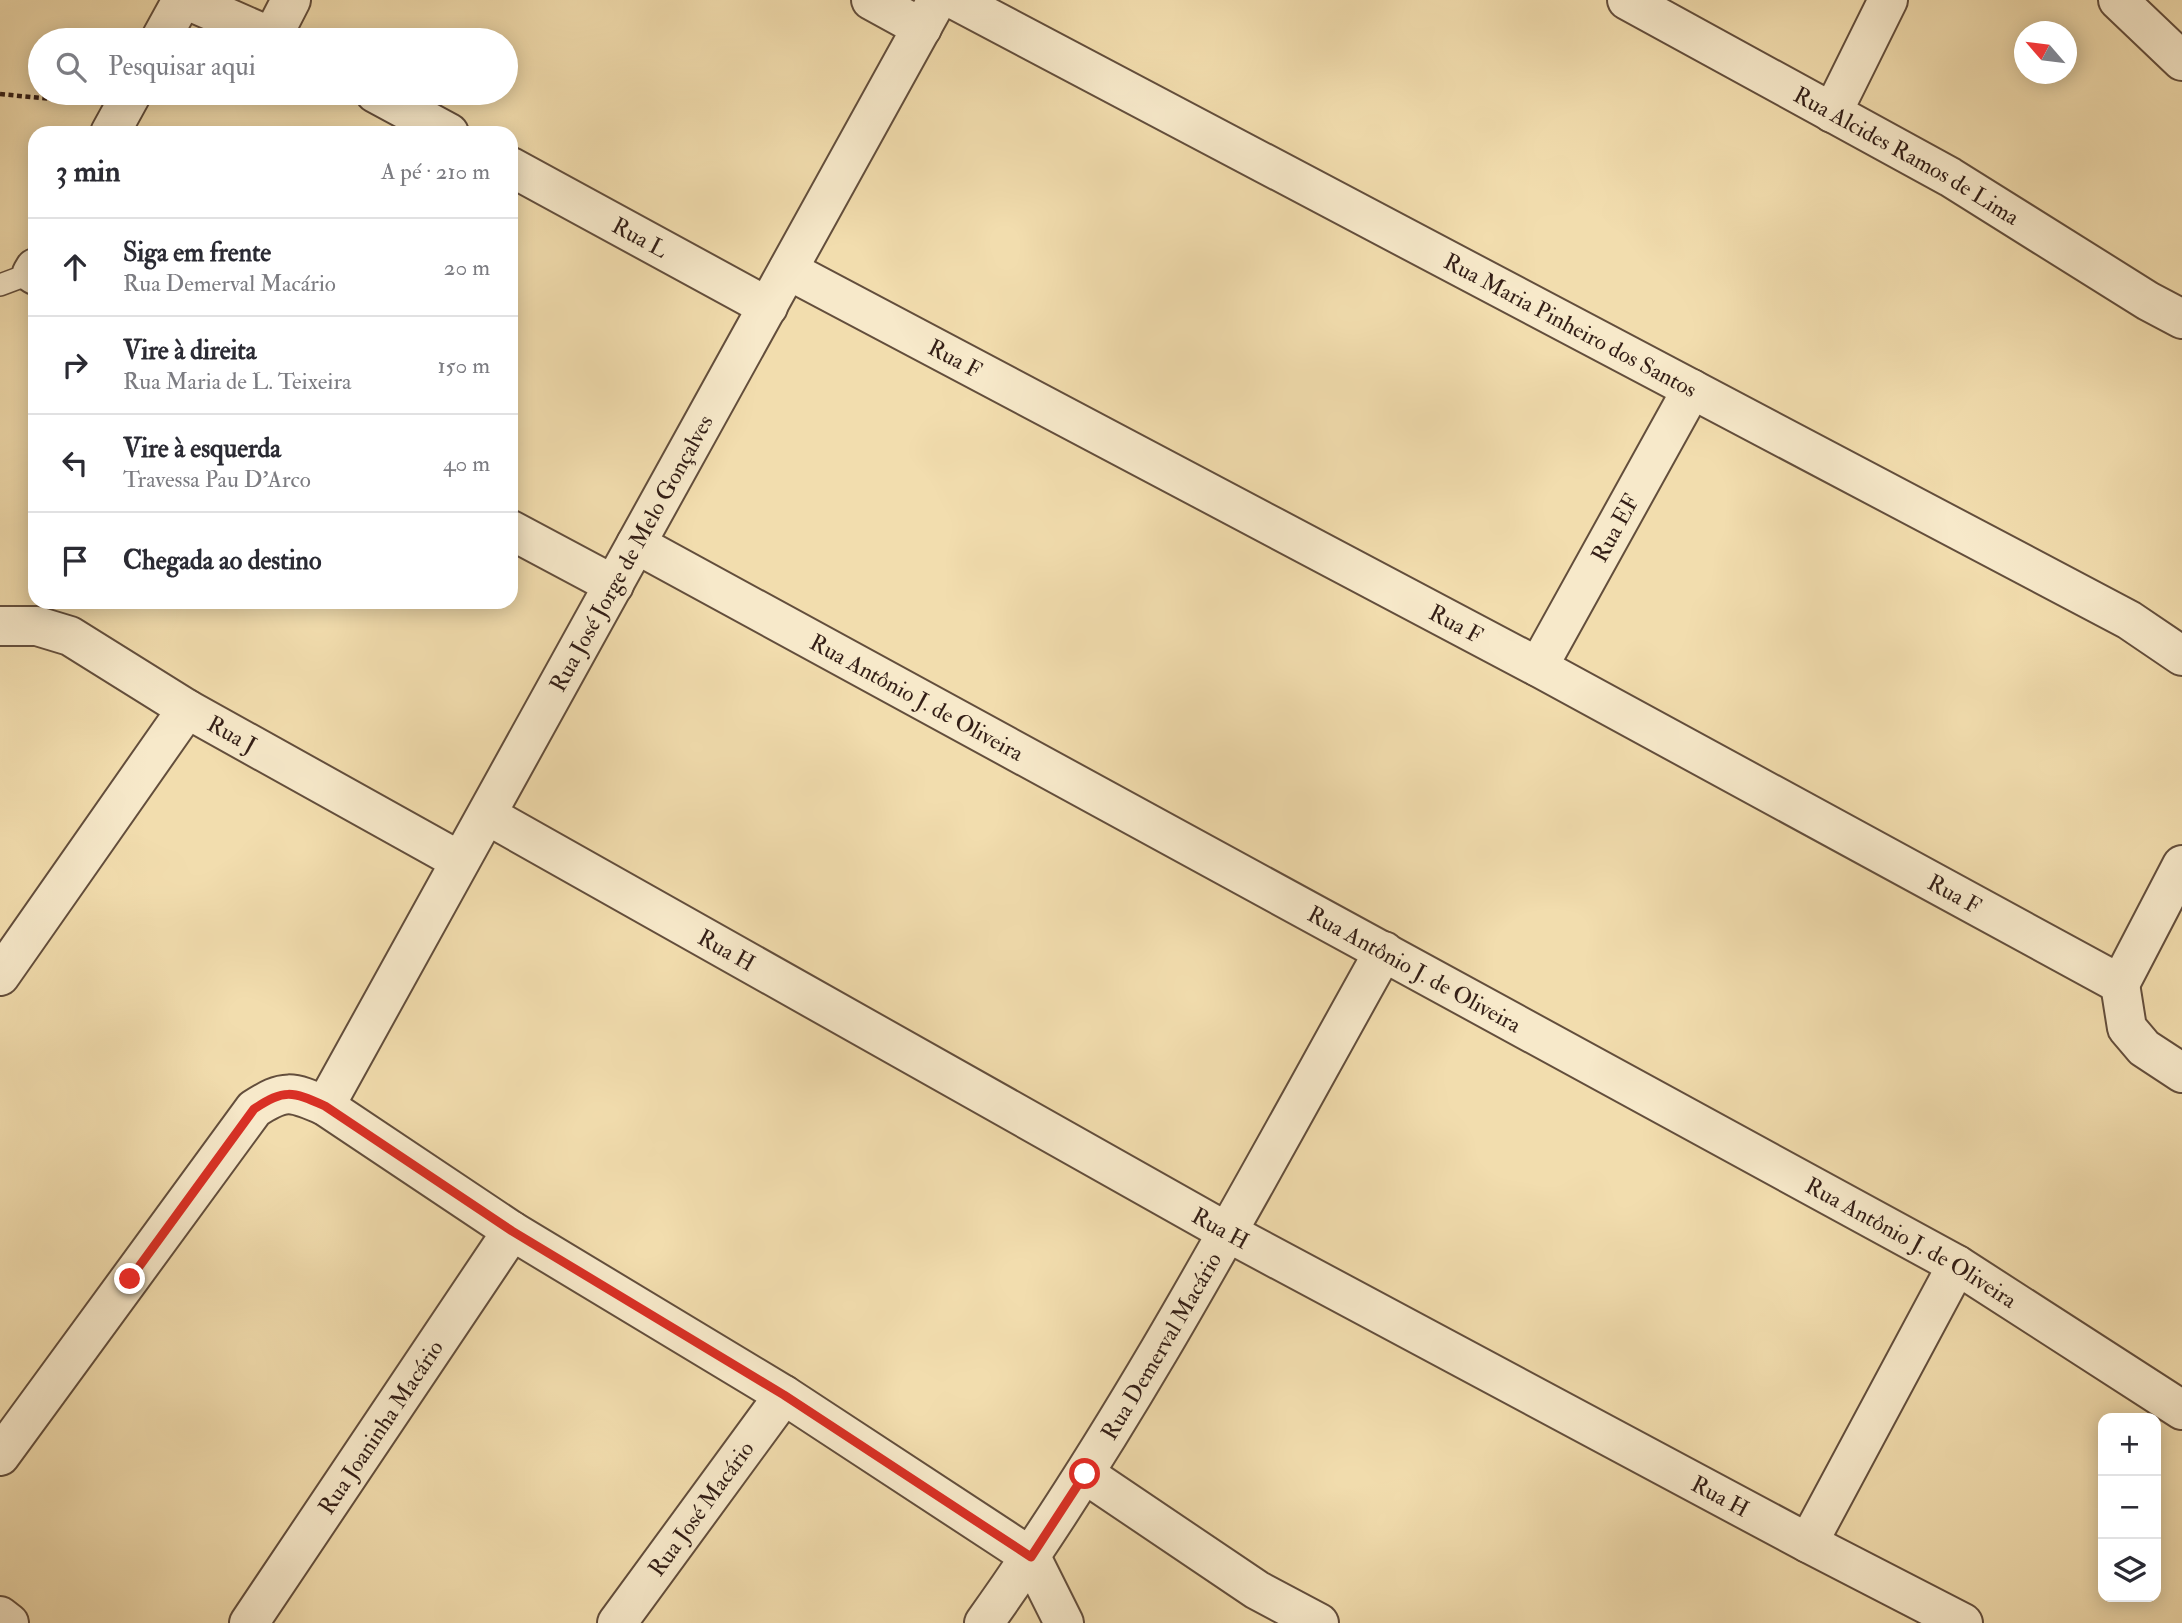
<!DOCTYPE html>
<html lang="pt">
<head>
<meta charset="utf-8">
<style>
	body { margin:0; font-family:"IM FELL Double Pica",serif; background:#f7f7f7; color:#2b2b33 }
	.controls { position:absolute; right:21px; bottom:21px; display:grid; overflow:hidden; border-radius:14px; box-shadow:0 4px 18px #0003 }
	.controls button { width:63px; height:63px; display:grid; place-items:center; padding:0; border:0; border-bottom:2px solid #e1e1e2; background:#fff; color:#2b2b33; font:35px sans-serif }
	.compass { position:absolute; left:2014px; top:21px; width:63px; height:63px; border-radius:50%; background:#fff; box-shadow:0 4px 18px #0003; rotate:298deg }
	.stop { position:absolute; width:21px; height:21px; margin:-16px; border:5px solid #d93025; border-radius:50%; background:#fff }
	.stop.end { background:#d93025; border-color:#fff; box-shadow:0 2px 7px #0008 }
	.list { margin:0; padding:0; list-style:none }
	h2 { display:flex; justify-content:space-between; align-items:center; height:91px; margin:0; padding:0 28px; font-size:30px }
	h2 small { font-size:23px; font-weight:400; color:#7c7c81 }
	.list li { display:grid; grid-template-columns:46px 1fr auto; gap:21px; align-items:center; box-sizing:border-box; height:98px; padding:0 28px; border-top:2px solid #e1e1e2 }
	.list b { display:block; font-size:26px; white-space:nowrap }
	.list p { margin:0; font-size:23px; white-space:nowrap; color:#7c7c81 }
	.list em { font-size:23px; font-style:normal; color:#7c7c81 }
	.icon { flex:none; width:38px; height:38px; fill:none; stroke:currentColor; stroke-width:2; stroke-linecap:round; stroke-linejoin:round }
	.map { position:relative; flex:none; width:2182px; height:1623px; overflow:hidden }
	.search { position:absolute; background:#fff; box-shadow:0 4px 18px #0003; left:28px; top:28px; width:490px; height:77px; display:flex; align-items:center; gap:18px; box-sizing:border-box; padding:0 24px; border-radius:38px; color:#7c7c81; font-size:26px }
	.panel { position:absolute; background:#fff; box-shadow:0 4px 18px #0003; left:28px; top:126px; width:490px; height:483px; border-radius:21px }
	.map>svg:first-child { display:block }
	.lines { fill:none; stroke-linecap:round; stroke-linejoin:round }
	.lane-casing { stroke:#634e3c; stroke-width:24 }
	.street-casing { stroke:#634e3c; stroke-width:42 }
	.path { stroke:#331e16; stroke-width:4.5; stroke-dasharray:5 3.5; stroke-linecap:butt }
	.lane { stroke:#f7e9ca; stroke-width:21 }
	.street { stroke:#f7e9ca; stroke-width:38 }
	.route { stroke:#d93025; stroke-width:9 }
	.labels { text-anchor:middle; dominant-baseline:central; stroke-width:6; stroke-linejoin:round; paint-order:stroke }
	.street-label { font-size:23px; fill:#331e16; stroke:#f7e9ca }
</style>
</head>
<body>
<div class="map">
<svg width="2182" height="1623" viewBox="0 0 2182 1623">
	<rect width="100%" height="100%" fill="#f2ddae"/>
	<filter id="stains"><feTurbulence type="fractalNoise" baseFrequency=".00286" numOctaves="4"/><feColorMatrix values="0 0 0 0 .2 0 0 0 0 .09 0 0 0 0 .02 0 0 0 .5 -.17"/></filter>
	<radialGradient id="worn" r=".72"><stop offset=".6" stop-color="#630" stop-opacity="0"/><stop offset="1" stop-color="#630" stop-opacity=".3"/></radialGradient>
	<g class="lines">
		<g class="lane-casing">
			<path id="lane" d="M0 285 32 273"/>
		</g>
		<g class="street-casing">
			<g id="street">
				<path d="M187 0 278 40"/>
				<path d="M871 0 922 28"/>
				<path id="s1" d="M955 0 2129 620 2182 656"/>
				<path id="s2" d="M1627 0 1950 177 2148 301 2182 319"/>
				<path d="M2118 0 2182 61"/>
				<path d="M272 37 291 0"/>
				<path d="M160 40 182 0"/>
				<path d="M375 93 449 133"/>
				<path d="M1832 113 1888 0"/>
				<path d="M110 133 132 93"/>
				<path id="s3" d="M511 167 768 307"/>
				<path d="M35 268 32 273 35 275"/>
				<path id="s4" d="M788 270 1538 667 2120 984"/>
				<path d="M511 530 614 585"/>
				<path id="s5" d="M636 544 1957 1265 2182 1410"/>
				<path id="s6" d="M0 626H37L70 636 187 709 460 861"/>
				<path id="s7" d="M1538 667 1692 389"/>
				<path id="s8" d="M487 815 1227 1232 1808 1543 1963 1623"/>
				<path d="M0 976 187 709"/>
				<path d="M2120 984 2182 865"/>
				<path d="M2120 984 2127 1028 2144 1048 2182 1073"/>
				<path id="s9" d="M325 1106 937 0"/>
				<path d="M0 1456 254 1109C285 1089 291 1091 325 1106L512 1231 784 1395 1031 1557 1064 1623"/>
				<path d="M1085 1474 1257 1590 1319 1623"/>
				<path d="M1808 1543 1957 1265"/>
				<path d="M0 1616 9 1623"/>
				<path id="s10" d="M249 1623 512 1231"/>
				<path id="s11" d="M617 1623 784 1395"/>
				<path id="s12" d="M984 1623C1135 1411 1257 1178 1384 951"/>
			</g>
		</g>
		<path class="path" d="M0 94 82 102"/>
		<use href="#lane" class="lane"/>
		<use href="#street" class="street"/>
	</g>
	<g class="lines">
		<path class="route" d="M130 1279 254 1109C285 1089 291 1091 325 1106L512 1231 784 1395 1031 1557 1085 1474"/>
	</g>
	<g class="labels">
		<g class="street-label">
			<text stroke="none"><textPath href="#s2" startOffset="320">Rua Alcides Ramos de Lima</textPath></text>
			<text stroke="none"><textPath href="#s3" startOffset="147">Rua L</textPath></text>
			<text stroke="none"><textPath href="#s1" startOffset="696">Rua Maria Pinheiro dos Santos</textPath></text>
			<text stroke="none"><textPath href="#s4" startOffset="189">Rua F</textPath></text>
			<text stroke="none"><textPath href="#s7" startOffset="159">Rua EF</textPath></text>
			<text stroke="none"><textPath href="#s9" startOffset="632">Rua José Jorge de Melo Gonçalves</textPath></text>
			<text stroke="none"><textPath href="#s4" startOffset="756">Rua F</textPath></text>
			<text stroke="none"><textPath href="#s5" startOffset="320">Rua Antônio J. de Oliveira</textPath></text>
			<text stroke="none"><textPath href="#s6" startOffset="261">Rua J</textPath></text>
			<text stroke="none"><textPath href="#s4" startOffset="1323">Rua F</textPath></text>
			<text stroke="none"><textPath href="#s8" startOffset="275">Rua H</textPath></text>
			<text stroke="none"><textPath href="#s5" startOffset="887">Rua Antônio J. de Oliveira</textPath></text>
			<text stroke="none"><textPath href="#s8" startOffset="842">Rua H</textPath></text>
			<text stroke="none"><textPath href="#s5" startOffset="1454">Rua Antônio J. de Oliveira</textPath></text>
			<text stroke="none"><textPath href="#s12" startOffset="329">Rua Demerval Macário</textPath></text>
			<text stroke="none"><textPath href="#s10" startOffset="236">Rua Joaninha Macário</textPath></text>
			<text stroke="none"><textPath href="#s8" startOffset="1409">Rua H</textPath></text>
			<text stroke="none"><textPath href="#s11" startOffset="142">Rua José Macário</textPath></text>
		</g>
	</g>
	<rect width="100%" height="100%" filter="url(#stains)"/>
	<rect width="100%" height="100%" fill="url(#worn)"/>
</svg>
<div class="controls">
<button>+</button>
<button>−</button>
<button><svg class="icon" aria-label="layers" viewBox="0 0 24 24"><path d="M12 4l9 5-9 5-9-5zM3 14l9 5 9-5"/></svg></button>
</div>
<svg class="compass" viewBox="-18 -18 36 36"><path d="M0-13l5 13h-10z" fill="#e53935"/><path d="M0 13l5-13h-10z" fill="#7c7c81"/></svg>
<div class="stop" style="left:1085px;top:1474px"></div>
<div class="stop end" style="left:130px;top:1279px"></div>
<div class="search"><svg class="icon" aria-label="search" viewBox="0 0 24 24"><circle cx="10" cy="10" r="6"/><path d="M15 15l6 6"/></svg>Pesquisar aqui</div>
<section class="panel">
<h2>3 min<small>A pé · 210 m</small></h2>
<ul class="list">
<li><svg class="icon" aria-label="ahead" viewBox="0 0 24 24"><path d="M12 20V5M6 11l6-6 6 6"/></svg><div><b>Siga em frente</b><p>Rua Demerval Macário</p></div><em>20 m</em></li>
<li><svg class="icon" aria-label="right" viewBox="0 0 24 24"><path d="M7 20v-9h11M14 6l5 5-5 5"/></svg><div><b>Vire à direita</b><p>Rua Maria de L. Teixeira</p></div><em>150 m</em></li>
<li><svg class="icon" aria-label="left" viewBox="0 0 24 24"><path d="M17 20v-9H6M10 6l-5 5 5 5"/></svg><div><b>Vire à esquerda</b><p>Travessa Pau D'Arco</p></div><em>40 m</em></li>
<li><svg class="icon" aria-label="arrive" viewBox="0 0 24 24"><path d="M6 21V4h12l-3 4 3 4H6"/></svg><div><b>Chegada ao destino</b></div></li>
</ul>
</section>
</div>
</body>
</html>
